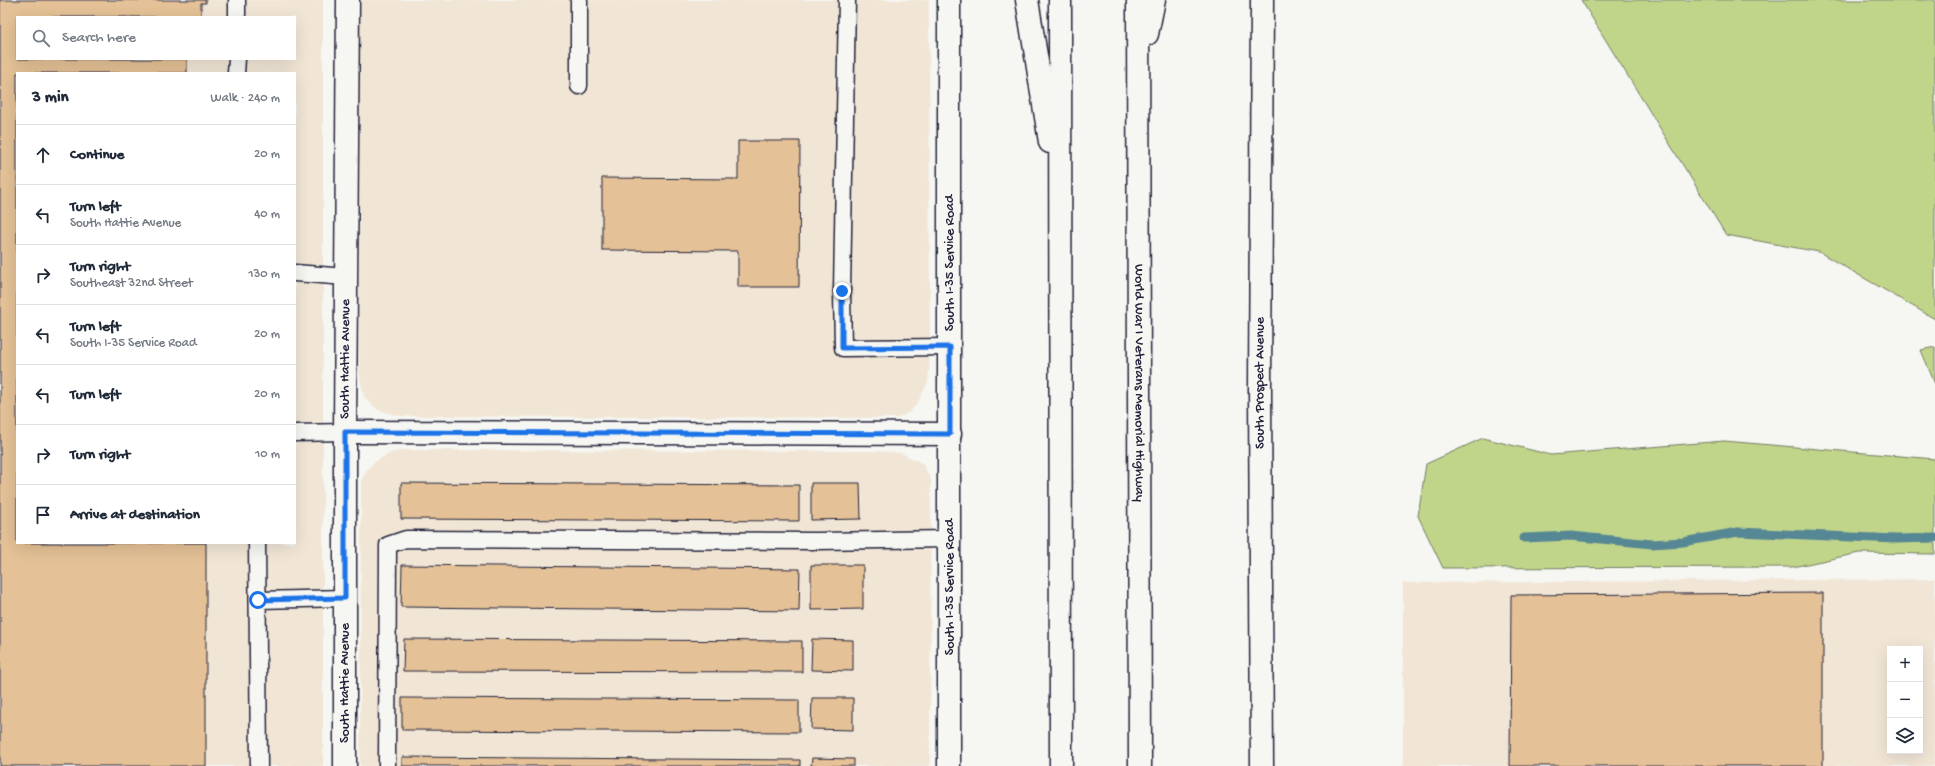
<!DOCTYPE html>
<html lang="en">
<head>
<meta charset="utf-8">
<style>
	body { margin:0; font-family:"Gochi Hand",sans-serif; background:#f2f2f3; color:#1f2937 }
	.controls { position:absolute; right:12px; bottom:12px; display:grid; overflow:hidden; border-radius:0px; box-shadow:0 4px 16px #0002 }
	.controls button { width:36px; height:36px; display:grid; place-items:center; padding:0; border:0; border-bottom:1px solid #e0e1e3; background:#fff; color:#1f2937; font:20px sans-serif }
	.stop { position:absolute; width:12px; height:12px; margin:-9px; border:3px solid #1a73e8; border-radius:50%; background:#fff }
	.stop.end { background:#1a73e8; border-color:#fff; box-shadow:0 1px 4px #0008 }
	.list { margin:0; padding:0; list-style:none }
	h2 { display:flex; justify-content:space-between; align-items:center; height:52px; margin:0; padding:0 16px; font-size:17px }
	h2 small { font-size:13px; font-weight:400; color:#747a83 }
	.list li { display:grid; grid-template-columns:26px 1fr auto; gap:12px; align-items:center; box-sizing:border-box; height:60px; padding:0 16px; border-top:1px solid #e0e1e3 }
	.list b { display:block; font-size:15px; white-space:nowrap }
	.list p { margin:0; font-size:13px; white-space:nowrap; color:#747a83 }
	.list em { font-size:13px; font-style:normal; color:#747a83 }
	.icon { flex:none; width:22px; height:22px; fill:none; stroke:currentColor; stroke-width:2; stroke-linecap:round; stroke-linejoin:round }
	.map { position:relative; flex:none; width:1935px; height:766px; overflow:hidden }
	.search { position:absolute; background:#fff; box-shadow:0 4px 16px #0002; left:16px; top:16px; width:280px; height:44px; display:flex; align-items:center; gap:10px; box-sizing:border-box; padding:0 14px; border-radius:0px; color:#747a83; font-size:15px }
	.panel { position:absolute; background:#fff; box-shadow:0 4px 16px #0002; left:16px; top:72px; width:280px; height:472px; border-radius:0px }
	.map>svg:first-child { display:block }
	.built { fill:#f1e6d6; fill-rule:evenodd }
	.green { fill:#c1d58a; stroke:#727c62 }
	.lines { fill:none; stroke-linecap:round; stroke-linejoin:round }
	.stream { stroke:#568794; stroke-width:9 }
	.building { fill:#e4c196; stroke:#22223b }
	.lane-casing { stroke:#22223b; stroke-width:19 }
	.street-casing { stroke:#22223b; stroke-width:25 }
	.secondary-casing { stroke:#22223b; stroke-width:25 }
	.highway-casing { stroke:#22223b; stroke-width:25 }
	.lane { stroke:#f6f6f2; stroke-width:16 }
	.street { stroke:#f6f6f2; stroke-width:22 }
	.secondary { stroke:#f6f6f2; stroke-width:22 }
	.highway { stroke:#f6f6f2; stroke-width:22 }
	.route { stroke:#1a73e8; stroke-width:5 }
	.labels { text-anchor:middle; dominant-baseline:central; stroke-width:3.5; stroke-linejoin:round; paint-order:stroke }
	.street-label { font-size:14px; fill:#22223b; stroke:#f6f6f2 }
</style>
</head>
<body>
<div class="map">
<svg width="1935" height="766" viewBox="0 0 1935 766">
	<rect width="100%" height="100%" fill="#f6f6f2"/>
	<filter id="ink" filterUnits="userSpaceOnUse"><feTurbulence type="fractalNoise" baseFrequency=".025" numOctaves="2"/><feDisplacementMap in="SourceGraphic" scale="8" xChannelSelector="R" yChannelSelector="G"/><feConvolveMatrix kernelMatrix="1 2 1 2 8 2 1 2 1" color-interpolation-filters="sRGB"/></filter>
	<g filter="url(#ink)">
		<path class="built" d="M0 0H323V766H0ZM17 17H295V59H17ZM17 73H295V543H17Z
			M360 0H929L930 355 928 382 918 402 910 412 898 418 400 416 378 410 364 397 359 373Z
			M403 450 879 451 901 453 922 463 931 480 930 766H360L361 481 366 471 373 463 390 453Z
			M1935 579V766H1403V583ZM1890 649H1920V751H1890Z"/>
		<path class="green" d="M1581 0H1935V319L1819 252 1726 235Z
			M1935 347V384L1921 350Z
			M1483 438 1551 455 1724 441 1935 459V554L1859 553 1793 567 1443 568 1418 516 1426 464Z"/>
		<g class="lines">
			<path class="stream" d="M1524 538 1571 536 1652 544 1683 542 1738 532 1896 539 1935 538"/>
		</g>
		<path class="building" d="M0 0H206V3H201V17H17V59H187V73H17V543H206V766H0Z
			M738 141H800L799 287H738V251L602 250V178L738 179Z
			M401 483 799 485V521L401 519Z
			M811 483H860L861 519 811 520Z
			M402 565 800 569 799 611 401 607Z
			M811 565H863V609L811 610Z
			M1823 593V766H1510L1511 595Z
			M404 639 802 641V672L403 671Z
			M812 639 853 640V671L811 670Z
			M402 698 799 700V732L402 730Z
			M812 698H853V730L811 729Z
			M402 757 800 760V766H402Z
			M812 758 854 759V766H811Z"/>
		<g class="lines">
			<g class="lane-casing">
				<path id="lane" d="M847 0 842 291 843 348 950 347
					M237 17V0
					M236 73 237 59
					M579 86V0
					M295 273 346 277
					M295 433 345 432
					M257 543 259 766
					M258 600 345 598
					M387 766 388 545 406 539 817 541 950 539"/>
			</g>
			<g class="street-casing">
				<g id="street">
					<path d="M345 432 950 434"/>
					<path id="s1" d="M345 766V432L348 0"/>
				</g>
			</g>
			<g class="secondary-casing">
				<g id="secondary">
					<path d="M949 0V766"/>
					<path id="s2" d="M1262 766 1260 390 1262 0"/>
				</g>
			</g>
			<g class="highway-casing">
				<g id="highway">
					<path d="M1027 0 1050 142"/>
					<path d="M1060 0 1061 766"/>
					<path id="s3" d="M1138 0 1140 766"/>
					<path d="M1147 34 1154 0"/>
				</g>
			</g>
			<use href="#lane" class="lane"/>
			<use href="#street" class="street"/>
			<use href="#secondary" class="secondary"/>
			<use href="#highway" class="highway"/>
		</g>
	</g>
	<g class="lines" filter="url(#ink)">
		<path class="route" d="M258 600 345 598V432L950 434V347L842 348V291"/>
	</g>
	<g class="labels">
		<g class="street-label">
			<text transform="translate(950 263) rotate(-90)">South I-35 Service Road</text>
			<text stroke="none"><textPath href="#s1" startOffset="407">South Hattie Avenue</textPath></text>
			<text stroke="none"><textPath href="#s3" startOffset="383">World War I Veterans Memorial Highway</textPath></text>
			<text stroke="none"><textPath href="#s2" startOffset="383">South Prospect Avenue</textPath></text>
			<text transform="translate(950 587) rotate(-90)">South I-35 Service Road</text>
			<text transform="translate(345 683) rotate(-90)">South Hattie Avenue</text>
		</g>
	</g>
</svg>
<div class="controls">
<button>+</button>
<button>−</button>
<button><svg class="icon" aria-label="layers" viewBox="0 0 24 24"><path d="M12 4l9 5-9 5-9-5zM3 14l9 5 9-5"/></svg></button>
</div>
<div class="stop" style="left:258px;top:600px"></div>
<div class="stop end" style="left:842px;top:291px"></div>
<div class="search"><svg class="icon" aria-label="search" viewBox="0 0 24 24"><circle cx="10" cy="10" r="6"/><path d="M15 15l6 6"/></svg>Search here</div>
<section class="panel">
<h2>3 min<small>Walk · 240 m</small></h2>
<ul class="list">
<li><svg class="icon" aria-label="ahead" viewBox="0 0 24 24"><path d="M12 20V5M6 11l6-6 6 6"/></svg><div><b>Continue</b></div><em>20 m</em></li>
<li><svg class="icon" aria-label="left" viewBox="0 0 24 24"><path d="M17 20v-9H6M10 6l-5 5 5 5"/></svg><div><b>Turn left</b><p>South Hattie Avenue</p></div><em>40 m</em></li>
<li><svg class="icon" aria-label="right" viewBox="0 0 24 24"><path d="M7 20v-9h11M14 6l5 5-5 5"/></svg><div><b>Turn right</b><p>Southeast 32nd Street</p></div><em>130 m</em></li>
<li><svg class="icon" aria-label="left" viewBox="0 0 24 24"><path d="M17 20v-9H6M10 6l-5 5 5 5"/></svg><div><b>Turn left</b><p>South I-35 Service Road</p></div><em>20 m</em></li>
<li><svg class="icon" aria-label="left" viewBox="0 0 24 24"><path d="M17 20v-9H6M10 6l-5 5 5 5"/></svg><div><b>Turn left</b></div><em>20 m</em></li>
<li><svg class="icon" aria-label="right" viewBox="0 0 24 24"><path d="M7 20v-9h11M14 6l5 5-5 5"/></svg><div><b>Turn right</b></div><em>10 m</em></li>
<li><svg class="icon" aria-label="arrive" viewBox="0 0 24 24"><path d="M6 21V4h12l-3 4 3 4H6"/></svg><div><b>Arrive at destination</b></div></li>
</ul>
</section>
</div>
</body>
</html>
